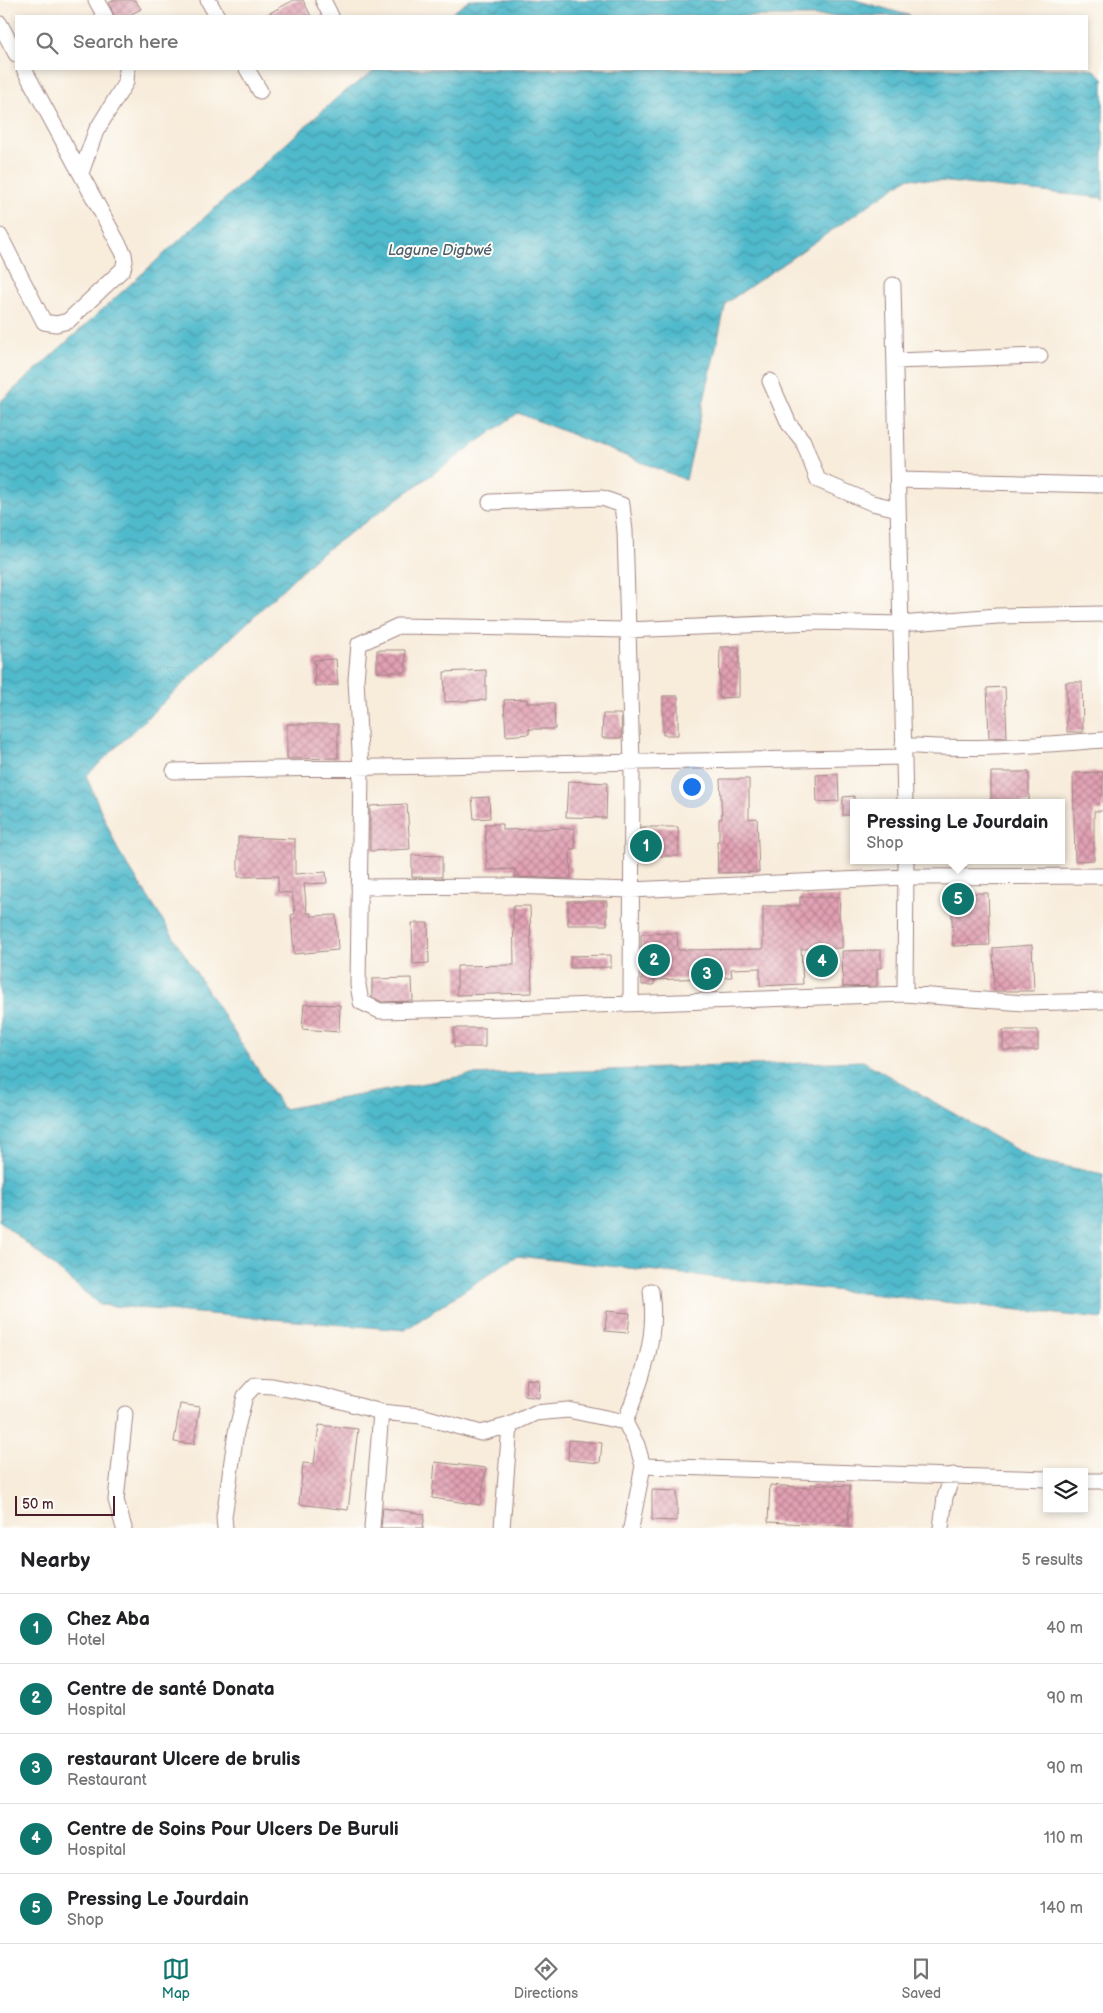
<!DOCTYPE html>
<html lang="en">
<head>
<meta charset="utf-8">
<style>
	body { margin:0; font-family:"Balsamiq Sans",sans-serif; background:#f2f2f2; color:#202124 }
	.controls { position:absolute; right:15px; bottom:15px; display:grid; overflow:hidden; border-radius:0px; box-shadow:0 2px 8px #0003 }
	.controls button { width:45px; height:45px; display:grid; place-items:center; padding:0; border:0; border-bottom:1px solid #e0e0e0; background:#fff; color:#202124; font:25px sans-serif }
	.scale { position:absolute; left:15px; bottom:12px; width:100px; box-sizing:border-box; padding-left:5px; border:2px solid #4a1f2b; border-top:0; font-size:14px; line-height:18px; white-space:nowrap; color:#4a1f2b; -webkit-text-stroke:4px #fdfcf7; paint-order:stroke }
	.you { position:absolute; left:691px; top:786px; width:18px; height:18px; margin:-12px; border:4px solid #fff; border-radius:50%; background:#1a73e8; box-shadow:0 0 0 8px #1a73e833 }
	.badge { display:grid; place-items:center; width:32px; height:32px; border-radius:50%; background:#0f766e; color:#fff; font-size:16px; font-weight:700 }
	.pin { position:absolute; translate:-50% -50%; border:2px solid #fff; box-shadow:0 1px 5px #0006 }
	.popup { position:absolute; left:850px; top:799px; width:215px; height:65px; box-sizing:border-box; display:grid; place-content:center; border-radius:0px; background:#fff; filter:drop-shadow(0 1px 4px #0005); font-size:16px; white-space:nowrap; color:#757577 }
	.popup b { font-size:19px; color:#202124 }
	.popup::after { content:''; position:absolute; left:50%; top:100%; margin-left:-10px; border:10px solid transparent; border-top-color:#fff }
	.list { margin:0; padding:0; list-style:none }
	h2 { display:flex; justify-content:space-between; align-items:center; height:65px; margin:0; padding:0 20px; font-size:21px }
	h2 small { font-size:16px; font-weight:400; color:#757577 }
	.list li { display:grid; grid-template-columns:32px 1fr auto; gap:15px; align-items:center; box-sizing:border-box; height:70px; padding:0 20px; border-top:1px solid #e0e0e0 }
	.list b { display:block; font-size:19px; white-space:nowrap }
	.list p { margin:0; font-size:16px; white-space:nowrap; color:#757577 }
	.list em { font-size:16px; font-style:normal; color:#757577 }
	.icon { flex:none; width:28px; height:28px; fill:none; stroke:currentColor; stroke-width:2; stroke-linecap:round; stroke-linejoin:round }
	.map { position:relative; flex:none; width:1103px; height:1528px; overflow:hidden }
	.search { position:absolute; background:#fff; box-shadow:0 2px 8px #0003; left:15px; right:15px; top:15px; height:55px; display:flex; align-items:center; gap:12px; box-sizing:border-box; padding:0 18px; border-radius:0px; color:#757577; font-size:19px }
	.sheet { height:415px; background:#fff }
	nav { display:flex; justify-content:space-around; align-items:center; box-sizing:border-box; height:70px; border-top:1px solid #e0e0e0; background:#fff; font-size:14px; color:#757577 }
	nav a { display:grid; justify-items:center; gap:2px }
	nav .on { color:#0f766e }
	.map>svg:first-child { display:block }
	.water { fill:url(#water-waves); stroke:#4c6c7c }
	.building { fill:url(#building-cross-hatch) }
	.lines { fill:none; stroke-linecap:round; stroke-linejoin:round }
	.minor-casing { stroke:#a18683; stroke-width:17 }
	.minor { stroke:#fff; stroke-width:15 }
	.labels { text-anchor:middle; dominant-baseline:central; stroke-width:4; stroke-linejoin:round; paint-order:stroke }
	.water-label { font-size:15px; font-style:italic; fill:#4c5d6b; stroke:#fdfcf7 }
</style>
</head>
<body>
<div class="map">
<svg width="1103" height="1528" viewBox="0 0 1103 1528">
	<defs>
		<pattern id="water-waves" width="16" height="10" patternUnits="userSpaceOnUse" patternTransform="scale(1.25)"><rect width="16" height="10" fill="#4fbacc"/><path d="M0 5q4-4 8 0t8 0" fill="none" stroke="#4497a6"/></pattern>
		<pattern id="building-cross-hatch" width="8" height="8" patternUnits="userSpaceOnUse" patternTransform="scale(1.25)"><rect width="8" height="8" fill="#e1a0b3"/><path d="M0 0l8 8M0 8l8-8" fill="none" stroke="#b88292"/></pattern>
	</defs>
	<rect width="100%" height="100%" fill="#fdfcf7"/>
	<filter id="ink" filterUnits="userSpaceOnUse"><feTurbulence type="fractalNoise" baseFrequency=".02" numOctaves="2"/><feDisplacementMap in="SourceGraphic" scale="10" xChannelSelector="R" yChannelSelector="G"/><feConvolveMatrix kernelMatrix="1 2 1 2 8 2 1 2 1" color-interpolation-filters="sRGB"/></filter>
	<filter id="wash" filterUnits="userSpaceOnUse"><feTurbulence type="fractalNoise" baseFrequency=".0096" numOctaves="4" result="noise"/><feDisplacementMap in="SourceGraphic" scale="20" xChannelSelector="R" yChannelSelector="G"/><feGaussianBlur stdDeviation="1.12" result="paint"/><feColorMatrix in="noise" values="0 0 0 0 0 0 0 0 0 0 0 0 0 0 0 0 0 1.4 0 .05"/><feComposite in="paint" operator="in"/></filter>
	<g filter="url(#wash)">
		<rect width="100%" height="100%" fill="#f8ecdb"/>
		<path class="water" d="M470 0H855L911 16H448Z
			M1087 68 1096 71 1103 78V200L1102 198 908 178 726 303 686 480 518 413 315 558 86 776 118 850 283 1109 469 1075 863 1061 1034 1160 1103 1174V1319L516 1256 405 1330 100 1305 0 1221V402L339 96 377 69Z"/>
		<g id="blocks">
			<path class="building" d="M114 0H135L141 9 128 16H114L109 3Z
				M294 0H303L311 16H264Z
				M720 647H739V697L719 698Z
				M377 650H405L406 672H377Z
				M336 659 338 685 315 686 314 660Z
				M486 670V700L445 702 444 672Z
				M1066 682H1082L1083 732H1067Z
				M1005 687 1007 737 989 738 987 688Z
				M663 696H678V735H663Z
				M527 699V703H554L555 729H529V734L506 736 504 700Z
				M603 714H621L622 738H602Z
				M287 724H338V758L287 759Z
				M991 772H1029V803H991Z
				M1103 772V811H1094V860L1075 861 1073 773Z
				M838 774 839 801 817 802 816 775Z
				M720 779H749V819L757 818 759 872 718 873 717 841H719V819H722Z
				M568 781 607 783 606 818 566 817Z
				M854 796V815H843V797Z
				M489 797 490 818 474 819 472 798Z
				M407 804 410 849 370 851V806Z
				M485 824H502V830L574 828 575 849H570L571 879 515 877V869L487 870Z
				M641 827H678L679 856H641Z
				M238 837 295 839V874L326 872 327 883 304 884 307 913H311V916L336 915 338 950 294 954 291 915 295 914 292 893 278 892V876L238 877Z
				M412 855 442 856V877H412Z
				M951 893H988L990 945 953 946Z
				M800 897H840L839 918 842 929V948L801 949 803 984 760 986V968L731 969 732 977 654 980V985H642L641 934 677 933 678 950 763 949V906H800Z
				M568 901H607V925H568Z
				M513 906H530L532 993 457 995V966L514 965Z
				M412 923H428L429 963 413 964Z
				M1032 945 1034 991H994L993 948Z
				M881 950V968H877V986L843 987 842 951Z
				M611 955V967L570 968V956Z
				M412 978 413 1001 382 1002 372 997V979Z
				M304 1004 340 1005 339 1032 302 1029Z
				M454 1028H485V1047H454Z
				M1003 1030H1038V1050H1003Z
				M607 1311 630 1313 628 1333 605 1331Z
				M527 1379 540 1380 539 1398 525 1396Z
				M180 1404 200 1407 194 1444 174 1442Z
				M319 1425 358 1429 348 1510 299 1504 303 1463 314 1464Z
				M569 1440 602 1443 600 1463 568 1460Z
				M435 1462 486 1468 480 1505 432 1498Z
				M811 1484 850 1486 848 1526 768 1522 770 1485 811 1488Z
				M652 1490 677 1491V1521L652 1520Z
				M383 1508 425 1514 423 1528H381Z"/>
		</g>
	</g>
	<g filter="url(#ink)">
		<use href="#blocks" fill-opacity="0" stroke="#a18683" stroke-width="1"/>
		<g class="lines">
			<g class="minor-casing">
				<path id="minor" d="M96 0 105 16
					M208 0 217 16
					M323 0 331 16
					M0 24 16 54
					M247 69 260 91
					M81 173 96 131 126 82 127 69
					M0 236 44 322 56 324 68 321 123 269 125 261 124 254 24 69
					M893 285 905 803
					M895 361 1040 356
					M770 381 789 424 803 441 818 480 872 503 898 509
					M898 480 1103 485
					M490 502 602 498 622 505 625 531 632 763 631 1003
					M1103 614 997 616 901 624 814 622 627 630 398 626 359 644 356 680 361 769 358 985 361 1002 380 1011 510 1008 905 994 1024 1003 1103 1001
					M903 745C970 751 1036 745 1103 740
					M174 771 904 757
					M359 887 508 886 631 890 906 877 1103 876
					M905 994 906 860
					M625 1422C642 1379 658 1338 651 1291
					M643 1466 1047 1479
					M1084 1481H1103
					M124 1528 116 1500 125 1414
					M225 1528 224 1517 236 1432 245 1396 255 1385 272 1386 323 1396 381 1412 421 1416 481 1433 510 1425 535 1413 568 1410 625 1422 637 1445 643 1466 631 1528
					M372 1528 381 1412
					M502 1528 510 1425
					M941 1528 945 1497 953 1475"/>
			</g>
			<use href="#minor" class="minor"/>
		</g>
	</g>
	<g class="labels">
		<g class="water-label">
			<text x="440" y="250">Lagune Digbwé</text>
		</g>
	</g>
</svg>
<div class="controls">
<button><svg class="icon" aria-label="layers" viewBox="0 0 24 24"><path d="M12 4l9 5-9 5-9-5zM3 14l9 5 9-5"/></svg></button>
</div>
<div class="scale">50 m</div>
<div class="you"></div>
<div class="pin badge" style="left:646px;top:846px">1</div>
<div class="pin badge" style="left:654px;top:960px">2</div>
<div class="pin badge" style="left:707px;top:974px">3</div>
<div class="pin badge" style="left:822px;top:961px">4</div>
<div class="pin badge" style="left:958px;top:899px">5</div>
<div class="popup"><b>Pressing Le Jourdain</b>Shop</div>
<div class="search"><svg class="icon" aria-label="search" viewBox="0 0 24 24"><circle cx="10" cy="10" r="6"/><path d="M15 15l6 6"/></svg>Search here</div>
</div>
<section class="sheet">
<h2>Nearby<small>5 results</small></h2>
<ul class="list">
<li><span class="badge">1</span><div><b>Chez Aba</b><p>Hotel</p></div><em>40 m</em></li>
<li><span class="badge">2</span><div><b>Centre de santé Donata</b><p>Hospital</p></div><em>90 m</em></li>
<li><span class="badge">3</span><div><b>restaurant Ulcere de brulis</b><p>Restaurant</p></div><em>90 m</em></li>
<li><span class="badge">4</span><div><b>Centre de Soins Pour Ulcers De Buruli</b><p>Hospital</p></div><em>110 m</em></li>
<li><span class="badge">5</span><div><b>Pressing Le Jourdain</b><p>Shop</p></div><em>140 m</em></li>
</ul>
</section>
<nav>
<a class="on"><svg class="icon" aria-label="map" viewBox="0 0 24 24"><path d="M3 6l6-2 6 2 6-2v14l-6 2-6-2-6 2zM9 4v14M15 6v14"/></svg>Map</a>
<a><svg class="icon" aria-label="directions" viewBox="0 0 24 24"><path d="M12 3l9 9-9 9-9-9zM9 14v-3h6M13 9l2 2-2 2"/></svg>Directions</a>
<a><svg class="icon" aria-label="saved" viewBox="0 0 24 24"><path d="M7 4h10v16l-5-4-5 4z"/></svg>Saved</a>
</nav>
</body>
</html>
